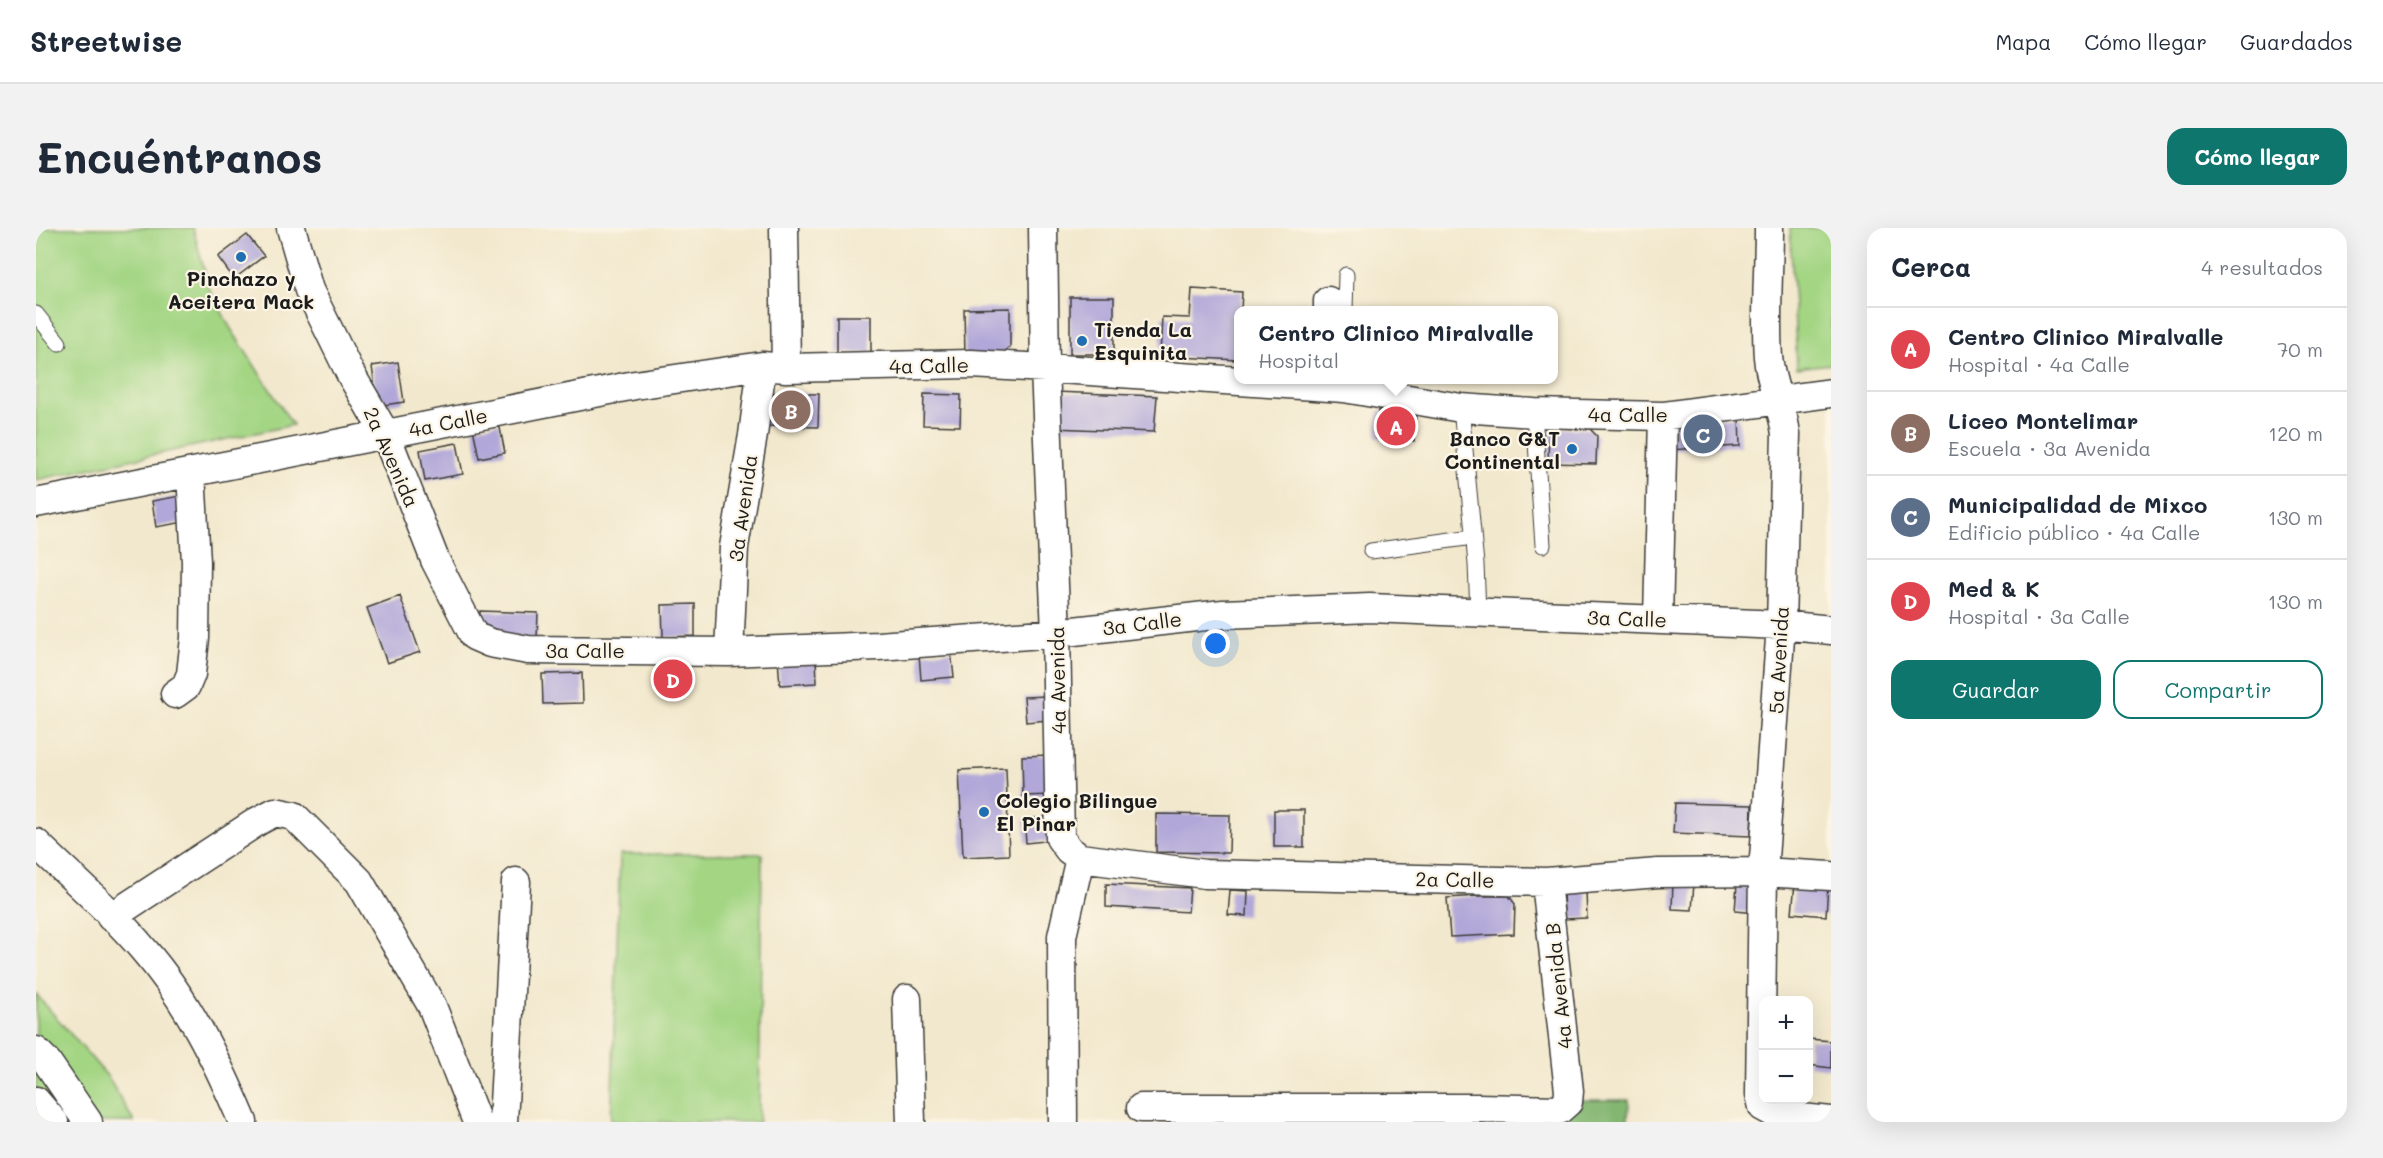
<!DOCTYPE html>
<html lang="es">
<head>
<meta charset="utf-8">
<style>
	body { margin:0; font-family:Mali,sans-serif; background:#f2f2f3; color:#1f2937 }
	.controls { position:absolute; right:18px; bottom:18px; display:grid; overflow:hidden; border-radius:12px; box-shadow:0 6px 24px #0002 }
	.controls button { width:54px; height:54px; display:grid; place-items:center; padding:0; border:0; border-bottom:2px solid #e0e1e3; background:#fff; color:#1f2937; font:30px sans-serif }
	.you { position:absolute; left:1180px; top:416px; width:21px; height:21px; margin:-15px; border:4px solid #fff; border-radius:50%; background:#1a73e8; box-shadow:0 0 0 9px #1a73e833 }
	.badge { display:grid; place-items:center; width:39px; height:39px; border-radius:50%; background:#0f766e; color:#fff; font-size:20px; font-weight:700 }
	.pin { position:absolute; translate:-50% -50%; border:3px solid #fff; box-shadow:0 2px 6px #0006 }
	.popup { position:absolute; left:1198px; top:78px; width:324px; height:78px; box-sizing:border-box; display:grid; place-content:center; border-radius:12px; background:#fff; filter:drop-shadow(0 2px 4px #0005); font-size:20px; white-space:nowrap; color:#747a83 }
	.popup b { font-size:22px; color:#1f2937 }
	.popup::after { content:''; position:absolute; left:50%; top:100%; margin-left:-12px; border:12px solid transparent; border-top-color:#fff }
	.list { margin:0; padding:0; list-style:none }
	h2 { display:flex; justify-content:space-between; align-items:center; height:78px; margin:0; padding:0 24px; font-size:26px }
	h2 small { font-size:20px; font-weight:400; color:#747a83 }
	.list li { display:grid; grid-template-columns:39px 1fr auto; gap:18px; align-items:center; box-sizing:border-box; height:84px; padding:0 24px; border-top:2px solid #e0e1e3 }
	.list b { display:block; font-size:22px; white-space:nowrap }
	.list p { margin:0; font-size:20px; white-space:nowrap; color:#747a83 }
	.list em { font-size:20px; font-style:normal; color:#747a83 }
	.actions { display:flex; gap:12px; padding:18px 24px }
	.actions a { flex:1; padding:14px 0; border:2px solid #0f766e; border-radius:18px; text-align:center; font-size:21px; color:#0f766e }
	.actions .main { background:#0f766e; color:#fff }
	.map { position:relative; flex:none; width:1795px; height:894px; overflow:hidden; border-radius:18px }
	header { display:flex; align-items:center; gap:36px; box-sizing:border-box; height:84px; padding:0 30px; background:#fff; border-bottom:2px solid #e0e1e3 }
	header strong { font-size:28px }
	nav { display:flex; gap:33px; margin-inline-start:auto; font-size:21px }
	.intro { display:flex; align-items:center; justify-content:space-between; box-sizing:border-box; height:144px; padding:0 36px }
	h1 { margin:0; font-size:42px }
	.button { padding:15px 27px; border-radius:18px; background:#0f766e; color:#fff; font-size:21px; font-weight:700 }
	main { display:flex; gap:36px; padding:0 36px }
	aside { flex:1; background:#fff; border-radius:18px; box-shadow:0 6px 24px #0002 }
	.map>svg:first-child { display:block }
	.green { fill:#a3d583; stroke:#607850; stroke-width:1.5 }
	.forest { fill:#82b671; stroke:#4f6946; stroke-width:1.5 }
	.building { fill:#b1a7d9 }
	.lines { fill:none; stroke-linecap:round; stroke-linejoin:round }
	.service-casing { stroke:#3c3b37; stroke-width:17 }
	.minor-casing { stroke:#3c3b37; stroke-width:31 }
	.service { stroke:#fff; stroke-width:15 }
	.minor { stroke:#fff; stroke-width:28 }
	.poi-dot { fill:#1f6fb2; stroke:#fcf5e5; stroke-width:2 }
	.labels { text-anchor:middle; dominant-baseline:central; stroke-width:4.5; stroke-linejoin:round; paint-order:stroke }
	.poi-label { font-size:20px; font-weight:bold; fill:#1c1c1c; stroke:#fcf5e5; text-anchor:start }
	.street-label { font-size:20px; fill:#1c1c1c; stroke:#fcf5e5 }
</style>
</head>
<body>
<header>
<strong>Streetwise</strong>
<nav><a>Mapa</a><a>Cómo llegar</a><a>Guardados</a></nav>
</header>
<div class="intro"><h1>Encuéntranos</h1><a class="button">Cómo llegar</a></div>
<main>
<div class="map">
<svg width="1795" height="894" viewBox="0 0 1795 894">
	<rect width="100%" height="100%" fill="#fcf5e5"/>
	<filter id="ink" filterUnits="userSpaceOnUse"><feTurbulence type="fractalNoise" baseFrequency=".0167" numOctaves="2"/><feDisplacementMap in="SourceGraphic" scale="12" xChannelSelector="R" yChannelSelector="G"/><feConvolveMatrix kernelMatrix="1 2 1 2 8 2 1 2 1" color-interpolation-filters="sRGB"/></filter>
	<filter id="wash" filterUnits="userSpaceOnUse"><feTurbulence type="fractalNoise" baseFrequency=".008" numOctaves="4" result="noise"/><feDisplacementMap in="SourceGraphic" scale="24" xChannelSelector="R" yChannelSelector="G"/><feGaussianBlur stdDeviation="1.35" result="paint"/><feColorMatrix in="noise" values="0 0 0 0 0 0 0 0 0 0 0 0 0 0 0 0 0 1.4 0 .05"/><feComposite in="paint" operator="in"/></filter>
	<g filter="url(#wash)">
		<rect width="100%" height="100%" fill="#f2e8cd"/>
		<path class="green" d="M0 0H157L173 60 195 101 257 197 0 252Z
			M1754 0H1795V136L1761 140Z
			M584 626H726L723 894H575Z
			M0 766 72 849 98 894H0Z"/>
		<path class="forest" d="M1518 872H1593L1592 894H1517Z"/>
		<g id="blocks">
			<path class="building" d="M211 7 228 28 198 51 182 29Z
				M1156 61 1206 64 1205 82H1202V132L1124 128 1126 89 1154 90Z
				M1034 69H1078V126H1034Z
				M974 80V119L963 128 929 129 928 81Z
				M801 88H835V125H801Z
				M362 134 368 174 341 178 336 138Z
				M1019 164 1121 168 1118 204 1017 200Z
				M728 165 783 166 782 199 727 198Z
				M888 166 925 167 924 198 887 197Z
				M1343 182 1380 185 1378 213 1340 210Z
				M1703 189 1704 218 1631 222 1630 193Z
				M463 195 469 225 443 230 437 200Z
				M1513 200 1554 201 1561 208 1560 236 1512 235Z
				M421 215 427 246 389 253 384 222Z
				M144 268 149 294 120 299 116 273Z
				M364 368 384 424 351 435 331 380Z
				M659 376V408L627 409 626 377Z
				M444 383 502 385 501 410H444Z
				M915 423 918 449 885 452 883 426Z
				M780 430 781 455 744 457 742 432Z
				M652 439V463L623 464 622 440Z
				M546 445 547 475 507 476 506 446Z
				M1010 468 1012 492 990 494 988 469Z
				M1015 527 1016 567 987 568 986 528Z
				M970 540 973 627 927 629 923 542Z
				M1639 575 1716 577 1715 608 1637 605Z
				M1238 582H1268V619H1238Z
				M1120 586 1194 587 1193 625 1120 624Z
				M1016 589 1018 612 990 615 988 591Z
				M1637 654 1658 655 1656 682 1636 681Z
				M1759 655 1792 657 1790 688 1756 685Z
				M1070 656 1154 660 1152 684 1070 679Z
				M1701 656 1719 657 1721 685 1699 683Z
				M1194 662 1212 663 1211 688 1192 687Z
				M1527 663H1550L1551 690 1528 691Z
				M1443 668H1473L1479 676 1478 706 1414 709 1411 670Z
				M1773 811 1795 813V840L1772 837Z"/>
		</g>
	</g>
	<g filter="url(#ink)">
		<use href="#blocks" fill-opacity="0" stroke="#3c3b37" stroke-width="1.5"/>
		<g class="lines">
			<g class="service-casing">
				<path id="service" d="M1309 82 1310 47
					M0 86 23 115
					M1425 180 1440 336 1442 384
					M1498 185 1507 317
					M1335 323 1437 309"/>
			</g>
			<g class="minor-casing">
				<path id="minor" d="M255 0 273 62 314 145 350 207 399 332 438 408 454 415 492 422 693 424 842 418 1020 405 1187 386 1334 380 1745 397 1795 402
					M748 0 750 140
					M1007 0 1009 140 1020 405 1024 610 1033 622 1044 630
					M1733 0C1733 42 1729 88 1732 129 1734 156 1747 179 1750 206L1745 397 1727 644 1724 866 1727 879 1738 885 1755 889 1795 893
					M1292 82V73
					M0 275 599 157 726 138 750 140 935 136 1009 140 1308 160 1425 180 1498 185 1627 188 1795 165
					M1622 391 1627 188
					M693 424 698 319 717 207 726 138
					M139 466 150 458 155 446 159 410 160 334 155 245
					M0 615C36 650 75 683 107 721 151 771 181 833 207 894
					M1044 630 1169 646 1510 654 1622 645 1727 644 1795 648
					M75 689 222 593 239 584 258 588 323 653 396 778 441 894
					M871 771 875 894
					M0 823 11 834 52 894
					M0 873 18 894
					M1105 880H1441L1523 882 1532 874 1533 863 1510 654
					M467 894 480 654
					M1027 894 1026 708 1044 630"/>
			</g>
			<use href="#service" class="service"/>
			<use href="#minor" class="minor"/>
		</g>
	</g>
	<g class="poi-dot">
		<circle cx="205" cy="29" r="6"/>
		<circle cx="1046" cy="113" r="6"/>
		<circle cx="1536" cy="221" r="6"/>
		<circle cx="948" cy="584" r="6"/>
	</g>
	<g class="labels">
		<g class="poi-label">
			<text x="205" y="50" text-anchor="middle">Pinchazo y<tspan x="205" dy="23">Aceitera Mack</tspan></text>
			<text x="1058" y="101">Tienda La<tspan x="1058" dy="23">Esquinita</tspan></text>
			<text x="1524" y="210" text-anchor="end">Banco G&amp;T<tspan x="1524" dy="23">Continental</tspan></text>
			<text x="960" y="572">Colegio Bilingue<tspan x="960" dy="23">El Pinar</tspan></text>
		</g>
		<g class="street-label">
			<text transform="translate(893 137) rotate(-1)">4a Calle</text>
			<text x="1592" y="186">4a Calle</text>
			<text transform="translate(412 194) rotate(-11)">4a Calle</text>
			<text transform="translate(356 229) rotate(66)">2a Avenida</text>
			<text transform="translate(706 280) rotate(-82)">3a Avenida</text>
			<text transform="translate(1591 390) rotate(2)">3a Calle</text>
			<text transform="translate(1106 395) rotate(-7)">3a Calle</text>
			<text x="549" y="422">3a Calle</text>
			<text transform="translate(1742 432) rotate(-87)">5a Avenida</text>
			<text transform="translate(1021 452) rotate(-91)">4a Avenida</text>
			<text transform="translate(1419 651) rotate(1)">2a Calle</text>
			<text transform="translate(1522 758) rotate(-96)">4a Avenida B</text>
		</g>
	</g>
</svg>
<div class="controls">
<button>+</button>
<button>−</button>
</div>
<div class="you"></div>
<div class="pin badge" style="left:1360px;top:198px;background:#e0444e">A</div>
<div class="popup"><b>Centro Clinico Miralvalle</b>Hospital</div>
<div class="pin badge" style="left:755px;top:182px;background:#8d6e63">B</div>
<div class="pin badge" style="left:1667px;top:206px;background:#5c6f8a">C</div>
<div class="pin badge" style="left:637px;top:451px;background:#e0444e">D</div>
</div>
<aside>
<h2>Cerca<small>4 resultados</small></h2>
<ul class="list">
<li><span class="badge" style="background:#e0444e">A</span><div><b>Centro Clinico Miralvalle</b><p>Hospital · 4a Calle</p></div><em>70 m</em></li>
<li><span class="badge" style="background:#8d6e63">B</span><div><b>Liceo Montelimar</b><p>Escuela · 3a Avenida</p></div><em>120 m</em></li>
<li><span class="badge" style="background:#5c6f8a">C</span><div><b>Municipalidad de Mixco</b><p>Edificio público · 4a Calle</p></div><em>130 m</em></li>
<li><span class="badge" style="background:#e0444e">D</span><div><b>Med &amp; K</b><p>Hospital · 3a Calle</p></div><em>130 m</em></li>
</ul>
<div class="actions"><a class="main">Guardar</a><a>Compartir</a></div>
</aside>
</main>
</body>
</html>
